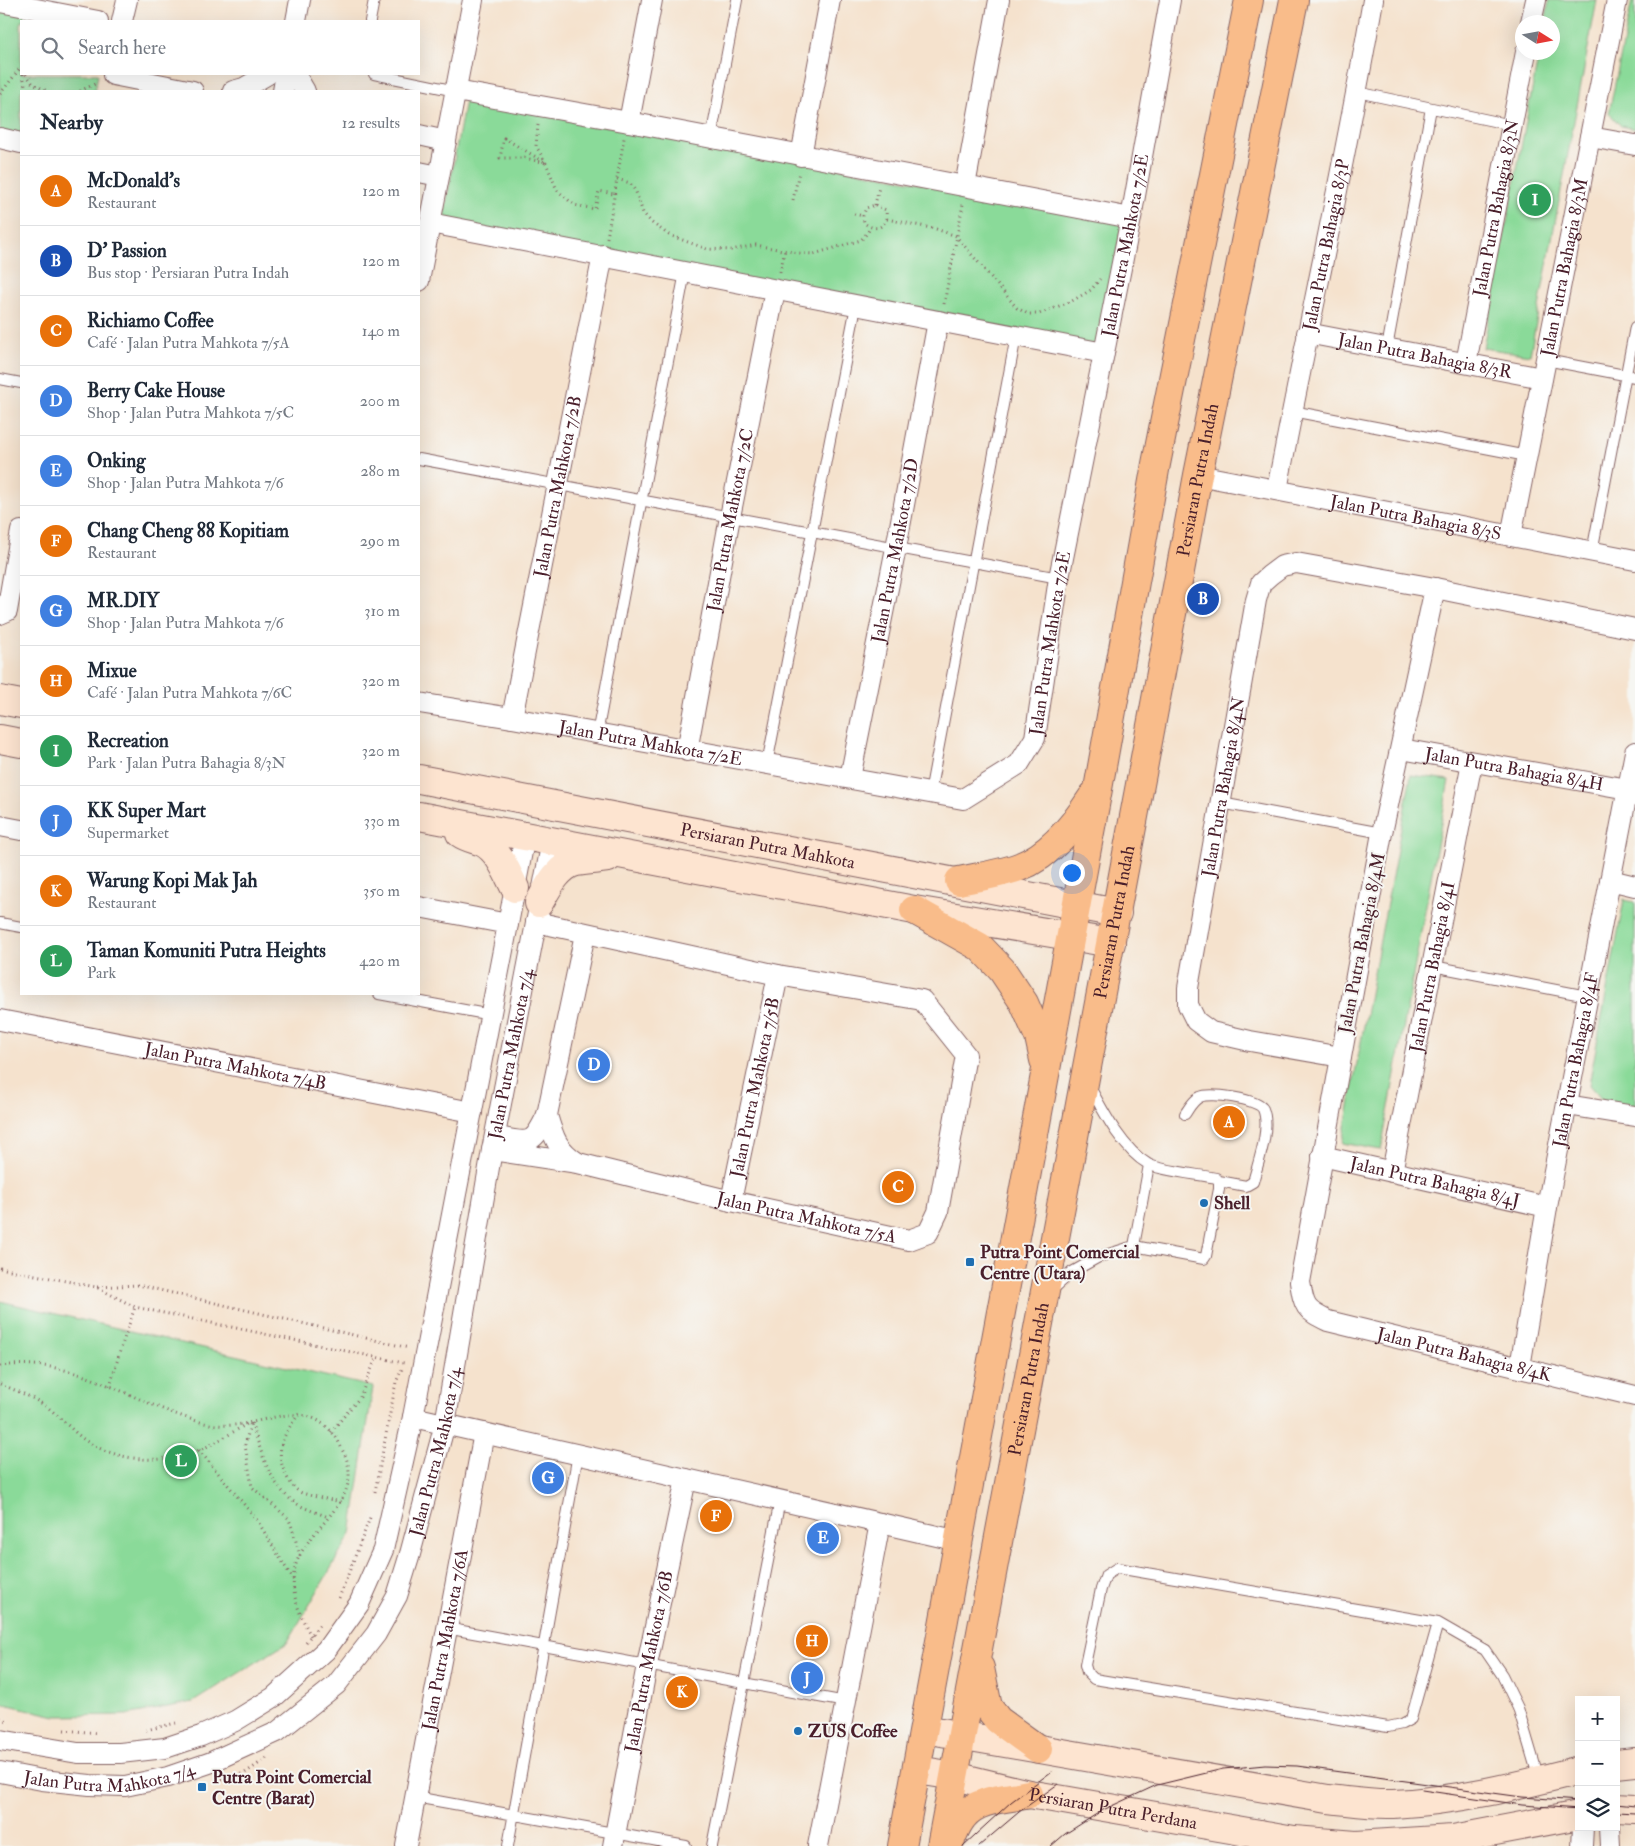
<!DOCTYPE html>
<html lang="en">
<head>
<meta charset="utf-8">
<style>
	body { margin:0; font-family:"IM FELL Double Pica",serif; background:#f2f2f3; color:#1f2937 }
	.controls { position:absolute; right:15px; bottom:15px; display:grid; overflow:hidden; border-radius:0px; box-shadow:0 5px 20px #0002 }
	.controls button { width:45px; height:45px; display:grid; place-items:center; padding:0; border:0; border-bottom:1px solid #e0e1e3; background:#fff; color:#1f2937; font:25px sans-serif }
	.compass { position:absolute; left:1515px; top:15px; width:45px; height:45px; border-radius:50%; background:#fff; box-shadow:0 5px 20px #0002; rotate:101deg }
	.you { position:absolute; left:1071px; top:872px; width:18px; height:18px; margin:-12px; border:4px solid #fff; border-radius:50%; background:#1a73e8; box-shadow:0 0 0 8px #1a73e833 }
	.badge { display:grid; place-items:center; width:32px; height:32px; border-radius:50%; background:#7c3aed; color:#fff; font-size:16px; font-weight:700 }
	.pin { position:absolute; translate:-50% -50%; border:2px solid #fff; box-shadow:0 1px 5px #0006 }
	.list { margin:0; padding:0; list-style:none }
	h2 { display:flex; justify-content:space-between; align-items:center; height:65px; margin:0; padding:0 20px; font-size:21px }
	h2 small { font-size:16px; font-weight:400; color:#747a83 }
	.list li { display:grid; grid-template-columns:32px 1fr auto; gap:15px; align-items:center; box-sizing:border-box; height:70px; padding:0 20px; border-top:1px solid #e0e1e3 }
	.list b { display:block; font-size:19px; white-space:nowrap }
	.list p { margin:0; font-size:16px; white-space:nowrap; color:#747a83 }
	.list em { font-size:16px; font-style:normal; color:#747a83 }
	.icon { flex:none; width:28px; height:28px; fill:none; stroke:currentColor; stroke-width:2; stroke-linecap:round; stroke-linejoin:round }
	.map { position:relative; flex:none; width:1635px; height:1846px; overflow:hidden }
	.search { position:absolute; background:#fff; box-shadow:0 5px 20px #0002; left:20px; top:20px; width:400px; height:55px; display:flex; align-items:center; gap:12px; box-sizing:border-box; padding:0 18px; border-radius:0px; color:#747a83; font-size:19px }
	.panel { position:absolute; background:#fff; box-shadow:0 5px 20px #0002; left:20px; top:90px; width:400px; height:905px; border-radius:0px }
	.map>svg:first-child { display:block }
	.green { fill:#8ada99; stroke:#6a7c62 }
	.lines { fill:none; stroke-linecap:round; stroke-linejoin:round }
	.lane-casing { stroke:#866364; stroke-width:12 }
	.street-casing { stroke:#866364; stroke-width:22 }
	.secondary-casing { stroke:#866364; stroke-width:30 }
	.primary-casing { stroke:#866364; stroke-width:30 }
	.path { stroke:#866364; stroke-width:3; stroke-dasharray:1 4; stroke-linecap:butt }
	.lane { stroke:#fff; stroke-width:10 }
	.street { stroke:#fff; stroke-width:20 }
	.secondary { stroke:#fde4d0; stroke-width:28 }
	.primary { stroke:#f9bc8a; stroke-width:28 }
	.tram { stroke:#4a1f2b; stroke-width:1 }
	.poi-dot { fill:#1f6fb2; stroke:#f6f6f2; stroke-width:2 }
	.labels { text-anchor:middle; dominant-baseline:central; stroke-width:4; stroke-linejoin:round; paint-order:stroke }
	.street-label { font-size:18px; fill:#4a1f2b; stroke:#f6f6f2 }
	.poi-label { font-size:18px; font-weight:bold; fill:#4a1f2b; stroke:#f6f6f2; text-anchor:start }
</style>
</head>
<body>
<div class="map">
<svg width="1635" height="1846" viewBox="0 0 1635 1846">
	<rect width="100%" height="100%" fill="#f6f6f2"/>
	<filter id="ink" filterUnits="userSpaceOnUse"><feTurbulence type="fractalNoise" baseFrequency=".02" numOctaves="2"/><feDisplacementMap in="SourceGraphic" scale="10" xChannelSelector="R" yChannelSelector="G"/><feConvolveMatrix kernelMatrix="1 2 1 2 8 2 1 2 1" color-interpolation-filters="sRGB"/></filter>
	<filter id="wash" filterUnits="userSpaceOnUse"><feTurbulence type="fractalNoise" baseFrequency=".0096" numOctaves="4" result="noise"/><feDisplacementMap in="SourceGraphic" scale="20" xChannelSelector="R" yChannelSelector="G"/><feGaussianBlur stdDeviation="1.12" result="paint"/><feColorMatrix in="noise" values="0 0 0 0 0 0 0 0 0 0 0 0 0 0 0 0 0 1.4 0 .05"/><feComposite in="paint" operator="in"/></filter>
	<g filter="url(#wash)">
		<rect width="100%" height="100%" fill="#f5e2cd"/>
		<path class="green" d="M1549 0H1597L1530 355 1483 348 1539 53 1552 52V22H1545Z
			M1632 0H1635V129L1621 126 1609 113Z
			M0 9 59 21H21V74H98L95 91H21V136L0 131Z
			M465 100 1123 220 1098 346 443 221Z
			M1411 775 1449 780 1381 1150 1342 1143Z
			M1624 900 1635 902V1107L1604 1102 1589 1085Z
			M0 1301 373 1387 351 1534 287 1643 193 1702 126 1715 56 1716 0 1703Z"/>
	</g>
	<g filter="url(#ink)">
		<g class="lines">
			<g class="lane-casing">
				<path id="lane" d="M370 21 374 0
					M374 74 456 91
					M1357 92 1512 125
					M711 138 737 0
					M1387 348 1431 108
					M1546 360 1635 377
					M0 379 21 383
					M1292 411 1527 456
					M419 459 1059 578
					M1592 552 1635 327
					M597 734 685 272
					M767 764 856 306
					M930 793 1016 336
					M1221 803 1382 833
					M0 923 21 927
					M1433 966 1587 996
					M379 994 491 1015
					M1185 1114C1189 1108 1193 1100 1200 1097 1210 1092 1258 1099 1263 1109 1271 1128 1258 1163 1253 1182L1246 1186 1219 1181
					M1134 1246 1149 1165
					M1051 1291 1072 1272 1099 1257 1134 1246 1204 1259 1206 1256 1219 1189V1181L1216 1178C1202 1175 1157 1170 1148 1164 1122 1149 1103 1111 1089 1085
					M1438 1623 1411 1719 1402 1724 1388 1727 1094 1679 1087 1672 1085 1665 1101 1589 1106 1575 1117 1568 1438 1623 1485 1650 1502 1675 1518 1708 1539 1779
					M446 1628 846 1702
					M415 1797 686 1846
					M508 1846 578 1454
					M712 1846 780 1500"/>
			</g>
			<g class="street-casing">
				<g id="street">
					<path d="M0 2 98 21"/>
					<path d="M122 21 127 0"/>
					<path d="M296 21 300 0"/>
					<path d="M1531 22 1536 0"/>
					<path d="M295 74 305 91"/>
					<path d="M113 75 193 91"/>
					<path d="M233 91 244 88 268 74"/>
					<path d="M283 91 286 74"/>
					<path d="M456 91 629 122 1131 218"/>
					<path d="M629 122 652 0"/>
					<path d="M419 135 446 141"/>
					<path d="M1590 137 1635 145"/>
					<path d="M0 138 21 143"/>
					<path d="M801 156 830 0"/>
					<path d="M419 172 439 176"/>
					<path d="M965 186 999 0"/>
					<path d="M430 223 1104 353"/>
					<path d="M419 281 473 0"/>
					<path id="s1" d="M1307 333 1542 378"/>
					<path id="s2" d="M1466 363 1526 52"/>
					<path id="s3" d="M1198 475 1635 560"/>
					<path id="s4" d="M1277 490C1308 326 1345 164 1373 0"/>
					<path id="s5" d="M1511 536 1617 0"/>
					<path id="s6" d="M1435 588 1382 833 1300 1282C1304 1307 1305 1310 1328 1321L1635 1396"/>
					<path d="M0 614 7 611 21 531"/>
					<path id="s7" d="M419 703 512 718 963 799 1019 764 1035 738 1059 578 1131 218 1170 0"/>
					<path id="s8" d="M512 718 603 255"/>
					<path id="s9" d="M1401 749 1628 789"/>
					<path id="s10" d="M687 751 730 517 775 290"/>
					<path id="s11" d="M850 778 896 548 938 321"/>
					<path d="M0 826 21 830"/>
					<path d="M1610 880 1635 886"/>
					<path d="M419 907 508 924"/>
					<path id="s12" d="M0 1020 472 1112"/>
					<path id="s13" d="M1341 1057 1250 1041 1211 1032 1196 1021 1188 1005V988L1256 600 1261 583 1270 575 1282 566 1296 563 1435 588 1635 629"/>
					<path d="M1567 1105 1635 1116"/>
					<path d="M499 1137C531 1144 533 1144 547 1115"/>
					<path id="s14" d="M492 1150 578 1163 731 1201 909 1240 928 1233 938 1212 966 1055 922 1000 778 975 536 922"/>
					<path id="s15" d="M1322 1156 1547 1207"/>
					<path d="M578 1163C557 1149 554 1139 547 1115L585 934"/>
					<path id="s16" d="M1392 1172 1472 762"/>
					<path id="s17" d="M731 1201 778 975"/>
					<path id="s18" d="M1520 1367 1547 1207 1635 752"/>
					<path d="M413 1417 959 1541"/>
					<path d="M0 1740 78 1753H120L165 1748 201 1736 235 1721 274 1697 326 1650 359 1604 383 1550 413 1417 525 836"/>
					<path id="s19" d="M0 1772 42 1780 90 1785 125 1786 168 1777 209 1763 277 1732 336 1685 376 1634 397 1596 410 1554 445 1424 492 1150 552 841"/>
					<path d="M1609 1827 1610 1846"/>
					<path id="s20" d="M406 1846 484 1433"/>
					<path id="s21" d="M613 1846 647 1665 686 1479"/>
					<path d="M818 1846 880 1523"/>
					<path d="M1582 1846 1583 1827"/>
				</g>
			</g>
			<g class="secondary-casing">
				<g id="secondary">
					<path d="M0 700 21 704"/>
					<path d="M0 739 21 743"/>
					<path id="s22" d="M419 779 1117 913"/>
					<path d="M419 816 914 910 1111 943"/>
					<path d="M460 833C467 838 475 839 482 842 499 850 507 873 515 888"/>
					<path d="M539 903C547 889 558 866 576 862 587 860 597 860 608 858"/>
					<path d="M924 1729 1328 1799C1349 1801 1372 1805 1393 1804 1456 1801 1518 1786 1579 1770"/>
					<path d="M1616 1764 1635 1762"/>
					<path id="s23" d="M917 1770 955 1776 1029 1794 1294 1840 1356 1845 1453 1839 1579 1815"/>
					<path d="M1616 1808 1635 1809"/>
				</g>
			</g>
			<g class="primary-casing">
				<g id="primary">
					<path d="M959 881C978 877 1000 874 1019 867 1051 855 1075 824 1093 796"/>
					<path d="M914 910 980 947 1002 970 1024 1003 1039 1037 1044 1060"/>
					<path d="M980 1668 988 1707 998 1720 1038 1749"/>
					<path d="M948 1845C953 1836 956 1825 963 1817 978 1798 1006 1799 1029 1794"/>
					<path d="M902 1846 1098 789 1156 464 1249 0"/>
					<path id="s24" d="M941 1846 1198 475 1294 0"/>
				</g>
			</g>
			<path class="path" d="M23 74 26 91
				M26 74 33 84 47 91
				M80 91 97 83
				M0 94 21 67
				M538 125 536 146 546 163 557 190 574 205 595 209 599 191 614 194
				M504 138 546 163 525 158H500Z
				M617 179 630 183 636 192 643 213 652 223 669 235 707 249 731 250 756 245 798 253 814 254 861 240 868 232 870 227
				M793 200 799 172
				M875 205 886 210C888 226 878 233 864 223L863 216 866 208Z
				M875 205 879 187
				M854 214 863 216
				M887 219 936 229 956 236 1017 308 1028 314H1039L1072 301 1091 290 1100 279
				M607 238 624 138
				M780 272 785 250
				M944 304 963 204
				M0 1268 96 1287 135 1307 404 1363
				M97 1287 138 1285 409 1348
				M0 1366C77 1356 127 1401 197 1421 209 1425 222 1426 234 1425 271 1422 306 1398 335 1436 339 1441 341 1448 344 1453 366 1500 310 1524 296 1564 288 1590 299 1613 311 1636
				M0 1384C17 1391 36 1398 51 1410 62 1419 71 1429 82 1438 112 1460 157 1465 191 1453 211 1447 230 1433 249 1423
				M110 1386 121 1348 135 1307
				M299 1414C282 1436 273 1452 288 1479 292 1485 295 1490 302 1493 314 1497 328 1499 341 1502
				M331 1432 360 1397 376 1358
				M199 1450 257 1520 294 1581
				M375 1492 396 1382 403 1367
				M300 1556C297 1546 292 1524 288 1518L252 1487 245 1445 251 1422C262 1452 269 1488 299 1505 308 1510 319 1513 328 1517
				M339 1598 371 1515
				M306 1642 319 1625
				M0 1718 9 1722
				M64 1730 98 1733
				M146 1730 176 1723
				M221 1779 245 1773 267 1758"/>
			<use href="#lane" class="lane"/>
			<use href="#street" class="street"/>
			<use href="#secondary" class="secondary"/>
			<use href="#primary" class="primary"/>
			<path class="tram" d="M1422 1790 1522 1805 1579 1809
				M1616 1804 1635 1806
				M1616 1812 1635 1813
				M963 1846 1011 1802 1051 1772
				M979 1846 1019 1812 1058 1784
				M1051 1846 1065 1834 1103 1810 1157 1785 1223 1769 1265 1765 1297 1766 1522 1797 1579 1801"/>
		</g>
	</g>
	<g class="poi-dot">
		<circle cx="1204" cy="1203" r="5"/>
		<rect x="965" y="1257" width="10" height="10" rx="2.5"/>
		<circle cx="798" cy="1731" r="5"/>
		<rect x="197" y="1782" width="10" height="10" rx="2.5"/>
	</g>
	<g class="labels">
		<g class="street-label">
			<text stroke="none"><textPath href="#s2" startOffset="158">Jalan Putra Bahagia 8/3N</textPath></text>
			<text stroke="none"><textPath href="#s4" startOffset="250">Jalan Putra Bahagia 8/3P</textPath></text>
			<text stroke="none"><textPath href="#s7" startOffset="1150">Jalan Putra Mahkota 7/2E</textPath></text>
			<text stroke="none"><textPath href="#s5" startOffset="274">Jalan Putra Bahagia 8/3M</textPath></text>
			<text stroke="none"><textPath href="#s1" startOffset="120">Jalan Putra Bahagia 8/3R</textPath></text>
			<text stroke="none"><textPath href="#s24" startOffset="1390">Persiaran Putra Indah</textPath></text>
			<text stroke="none"><textPath href="#s8" startOffset="236">Jalan Putra Mahkota 7/2B</textPath></text>
			<text stroke="none"><textPath href="#s3" startOffset="222">Jalan Putra Bahagia 8/3S</textPath></text>
			<text stroke="none"><textPath href="#s10" startOffset="235">Jalan Putra Mahkota 7/2C</textPath></text>
			<text stroke="none"><textPath href="#s11" startOffset="232">Jalan Putra Mahkota 7/2D</textPath></text>
			<text stroke="none"><textPath href="#s7" startOffset="745">Jalan Putra Mahkota 7/2E</textPath></text>
			<text stroke="none"><textPath href="#s7" startOffset="235">Jalan Putra Mahkota 7/2E</textPath></text>
			<text stroke="none"><textPath href="#s9" startOffset="115">Jalan Putra Bahagia 8/4H</textPath></text>
			<text stroke="none"><textPath href="#s13" startOffset="390">Jalan Putra Bahagia 8/4N</textPath></text>
			<text stroke="none"><textPath href="#s22" startOffset="355">Persiaran Putra Mahkota</textPath></text>
			<text stroke="none"><textPath href="#s24" startOffset="940">Persiaran Putra Indah</textPath></text>
			<text transform="translate(1362 943) rotate(-79)">Jalan Putra Bahagia 8/4M</text>
			<text stroke="none"><textPath href="#s16" startOffset="209">Jalan Putra Bahagia 8/4I</textPath></text>
			<text stroke="none"><textPath href="#s19" startOffset="1026">Jalan Putra Mahkota 7/4</textPath></text>
			<text stroke="none"><textPath href="#s18" startOffset="312">Jalan Putra Bahagia 8/4F</textPath></text>
			<text stroke="none"><textPath href="#s12" startOffset="240">Jalan Putra Mahkota 7/4B</textPath></text>
			<text stroke="none"><textPath href="#s17" startOffset="116">Jalan Putra Mahkota 7/5B</textPath></text>
			<text stroke="none"><textPath href="#s15" startOffset="116">Jalan Putra Bahagia 8/4J</textPath></text>
			<text stroke="none"><textPath href="#s14" startOffset="322">Jalan Putra Mahkota 7/5A</textPath></text>
			<text stroke="none"><textPath href="#s6" startOffset="899">Jalan Putra Bahagia 8/4K</textPath></text>
			<text stroke="none"><textPath href="#s24" startOffset="475">Persiaran Putra Indah</textPath></text>
			<text stroke="none"><textPath href="#s19" startOffset="621">Jalan Putra Mahkota 7/4</textPath></text>
			<text stroke="none"><textPath href="#s20" startOffset="210">Jalan Putra Mahkota 7/6A</textPath></text>
			<text stroke="none"><textPath href="#s21" startOffset="188">Jalan Putra Mahkota 7/6B</textPath></text>
			<text stroke="none"><textPath href="#s19" startOffset="111">Jalan Putra Mahkota 7/4</textPath></text>
			<text stroke="none"><textPath href="#s23" startOffset="200">Persiaran Putra Perdana</textPath></text>
		</g>
		<g class="poi-label">
			<text x="1214" y="1203">Shell</text>
			<text x="980" y="1252">Putra Point Comercial<tspan x="980" dy="21">Centre (Utara)</tspan></text>
			<text x="808" y="1731">ZUS Coffee</text>
			<text x="212" y="1777">Putra Point Comercial<tspan x="212" dy="21">Centre (Barat)</tspan></text>
		</g>
	</g>
</svg>
<div class="controls">
<button>+</button>
<button>−</button>
<button><svg class="icon" aria-label="layers" viewBox="0 0 24 24"><path d="M12 4l9 5-9 5-9-5zM3 14l9 5 9-5"/></svg></button>
</div>
<svg class="compass" viewBox="-18 -18 36 36"><path d="M0-13l5 13h-10z" fill="#e53935"/><path d="M0 13l5-13h-10z" fill="#747a83"/></svg>
<div class="you"></div>
<div class="pin badge" style="left:1229px;top:1122px;background:#e8710a">A</div>
<div class="pin badge" style="left:1203px;top:599px;background:#1a4fb4">B</div>
<div class="pin badge" style="left:898px;top:1187px;background:#e8710a">C</div>
<div class="pin badge" style="left:594px;top:1065px;background:#3f7fe0">D</div>
<div class="pin badge" style="left:823px;top:1538px;background:#3f7fe0">E</div>
<div class="pin badge" style="left:716px;top:1516px;background:#e8710a">F</div>
<div class="pin badge" style="left:548px;top:1478px;background:#3f7fe0">G</div>
<div class="pin badge" style="left:812px;top:1641px;background:#e8710a">H</div>
<div class="pin badge" style="left:1535px;top:200px;background:#2e9e5b">I</div>
<div class="pin badge" style="left:807px;top:1678px;background:#3f7fe0">J</div>
<div class="pin badge" style="left:682px;top:1692px;background:#e8710a">K</div>
<div class="pin badge" style="left:181px;top:1461px;background:#2e9e5b">L</div>
<div class="search"><svg class="icon" aria-label="search" viewBox="0 0 24 24"><circle cx="10" cy="10" r="6"/><path d="M15 15l6 6"/></svg>Search here</div>
<section class="panel">
<h2>Nearby<small>12 results</small></h2>
<ul class="list">
<li><span class="badge" style="background:#e8710a">A</span><div><b>McDonald's</b><p>Restaurant</p></div><em>120 m</em></li>
<li><span class="badge" style="background:#1a4fb4">B</span><div><b>D' Passion</b><p>Bus stop · Persiaran Putra Indah</p></div><em>120 m</em></li>
<li><span class="badge" style="background:#e8710a">C</span><div><b>Richiamo Coffee</b><p>Café · Jalan Putra Mahkota 7/5A</p></div><em>140 m</em></li>
<li><span class="badge" style="background:#3f7fe0">D</span><div><b>Berry Cake House</b><p>Shop · Jalan Putra Mahkota 7/5C</p></div><em>200 m</em></li>
<li><span class="badge" style="background:#3f7fe0">E</span><div><b>Onking</b><p>Shop · Jalan Putra Mahkota 7/6</p></div><em>280 m</em></li>
<li><span class="badge" style="background:#e8710a">F</span><div><b>Chang Cheng 88 Kopitiam</b><p>Restaurant</p></div><em>290 m</em></li>
<li><span class="badge" style="background:#3f7fe0">G</span><div><b>MR.DIY</b><p>Shop · Jalan Putra Mahkota 7/6</p></div><em>310 m</em></li>
<li><span class="badge" style="background:#e8710a">H</span><div><b>Mixue</b><p>Café · Jalan Putra Mahkota 7/6C</p></div><em>320 m</em></li>
<li><span class="badge" style="background:#2e9e5b">I</span><div><b>Recreation</b><p>Park · Jalan Putra Bahagia 8/3N</p></div><em>320 m</em></li>
<li><span class="badge" style="background:#3f7fe0">J</span><div><b>KK Super Mart</b><p>Supermarket</p></div><em>330 m</em></li>
<li><span class="badge" style="background:#e8710a">K</span><div><b>Warung Kopi Mak Jah</b><p>Restaurant</p></div><em>350 m</em></li>
<li><span class="badge" style="background:#2e9e5b">L</span><div><b>Taman Komuniti Putra Heights</b><p>Park</p></div><em>420 m</em></li>
</ul>
</section>
</div>
</body>
</html>
